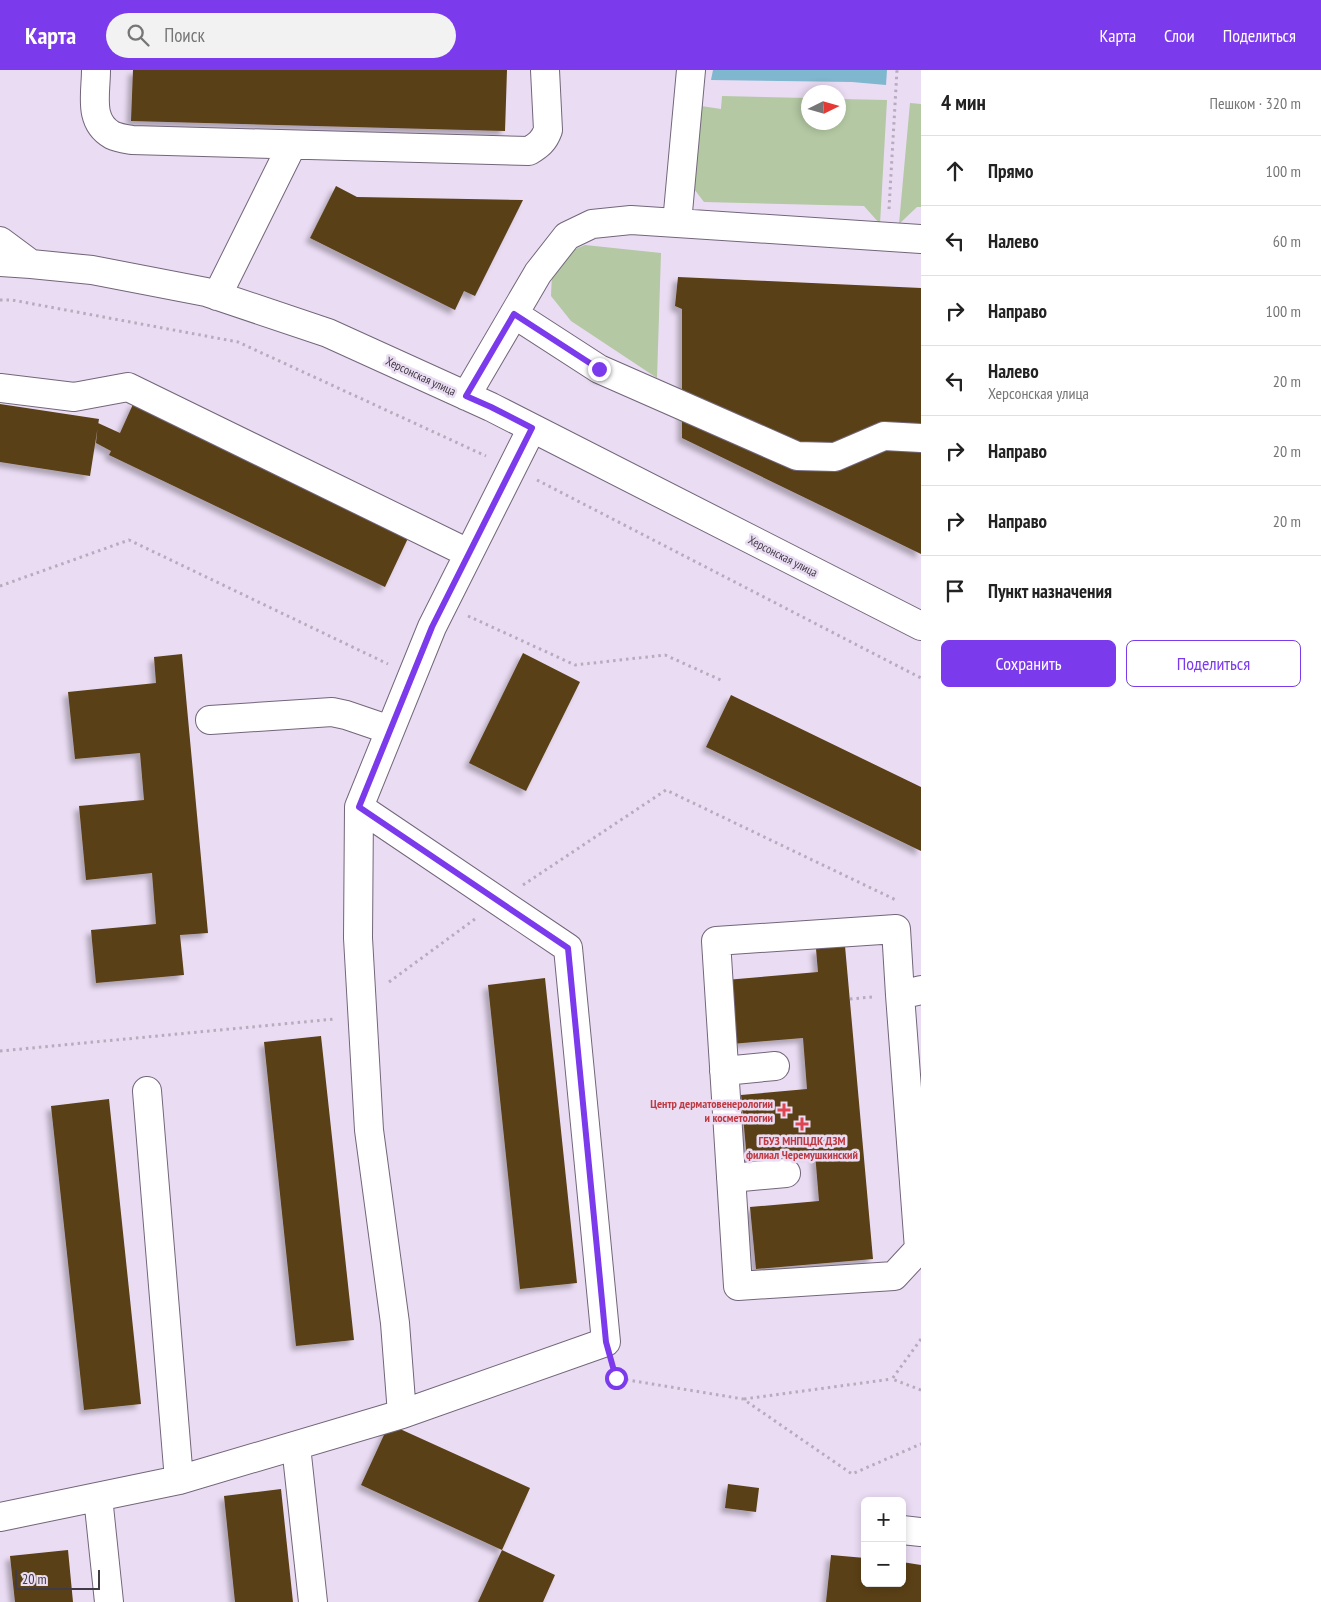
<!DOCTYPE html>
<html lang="ru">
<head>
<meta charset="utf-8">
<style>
	body { margin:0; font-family:"PT Sans Narrow",sans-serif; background:#f2f2f2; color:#222 }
	.controls { position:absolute; right:15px; bottom:15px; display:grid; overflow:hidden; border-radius:8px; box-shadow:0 2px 8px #0003 }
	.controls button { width:45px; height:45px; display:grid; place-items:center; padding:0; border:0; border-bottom:1px solid #e0e0e0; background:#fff; color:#222; font:25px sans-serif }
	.compass { position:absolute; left:801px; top:15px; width:45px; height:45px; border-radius:50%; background:#fff; box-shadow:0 2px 8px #0003; rotate:85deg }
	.scale { position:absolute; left:15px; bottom:12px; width:85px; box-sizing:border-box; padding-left:5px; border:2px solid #403b44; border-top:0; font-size:14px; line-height:18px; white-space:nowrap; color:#403b44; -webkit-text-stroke:4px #eadcf3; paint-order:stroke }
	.stop { position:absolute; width:15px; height:15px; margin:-11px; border:4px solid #7c3aed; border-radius:50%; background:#fff }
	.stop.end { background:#7c3aed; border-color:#fff; box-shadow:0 1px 5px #0008 }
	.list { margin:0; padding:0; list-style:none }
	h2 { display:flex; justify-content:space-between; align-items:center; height:65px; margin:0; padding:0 20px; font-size:21px }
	h2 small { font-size:16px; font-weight:400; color:#767676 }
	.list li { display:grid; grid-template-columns:32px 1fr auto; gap:15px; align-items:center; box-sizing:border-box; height:70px; padding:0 20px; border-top:1px solid #e0e0e0 }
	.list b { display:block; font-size:19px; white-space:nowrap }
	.list p { margin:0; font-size:16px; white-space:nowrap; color:#767676 }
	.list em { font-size:16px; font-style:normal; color:#767676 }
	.actions { display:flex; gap:10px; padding:15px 20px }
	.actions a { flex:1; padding:11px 0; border:1px solid #7c3aed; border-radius:8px; text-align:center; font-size:18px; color:#7c3aed }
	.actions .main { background:#7c3aed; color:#fff }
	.icon { flex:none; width:28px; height:28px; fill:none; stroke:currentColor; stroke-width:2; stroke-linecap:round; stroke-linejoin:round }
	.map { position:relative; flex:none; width:921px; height:1532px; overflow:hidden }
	header { display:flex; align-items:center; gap:30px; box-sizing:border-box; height:70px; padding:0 25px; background:#7c3aed; color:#fff }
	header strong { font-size:24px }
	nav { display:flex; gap:28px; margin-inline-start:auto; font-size:18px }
	.search { width:350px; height:45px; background:#f2f2f2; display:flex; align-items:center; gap:12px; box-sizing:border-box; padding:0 18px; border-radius:28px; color:#767676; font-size:19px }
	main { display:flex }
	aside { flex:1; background:#fff }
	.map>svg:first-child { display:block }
	.green { fill:#b3c8a3 }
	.water { fill:#7fb7ce }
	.building { fill:#5a3f17; filter:url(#shadow) }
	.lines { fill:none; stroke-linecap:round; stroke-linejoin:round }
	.minor-casing { stroke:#72667a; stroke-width:30 }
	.path { stroke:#b7abbe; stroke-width:3; stroke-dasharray:2.5 4; stroke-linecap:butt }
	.minor { stroke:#fff; stroke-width:28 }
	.route { stroke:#7c3aed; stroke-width:6 }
	.health-dot { fill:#e0444e; stroke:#eadcf3; stroke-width:2 }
	.labels { text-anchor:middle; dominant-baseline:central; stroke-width:5; stroke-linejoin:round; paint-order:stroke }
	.street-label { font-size:12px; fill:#403b44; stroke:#eadcf3 }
	.health-label { font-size:12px; font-weight:bold; fill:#be3a42; stroke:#eadcf3; text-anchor:end }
</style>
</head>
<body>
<header>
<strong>Карта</strong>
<div class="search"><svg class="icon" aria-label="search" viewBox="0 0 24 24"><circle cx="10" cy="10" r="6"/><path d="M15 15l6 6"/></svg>Поиск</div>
<nav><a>Карта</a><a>Слои</a><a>Поделиться</a></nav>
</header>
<main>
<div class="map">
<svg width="921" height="1532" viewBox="0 0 921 1532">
	<defs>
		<filter id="shadow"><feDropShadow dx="-4.5" dy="4.5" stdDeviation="2.5" flood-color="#0004"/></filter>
	</defs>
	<rect width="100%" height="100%" fill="#eadcf3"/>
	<path class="green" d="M722 26 808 28V52H838L839 29 887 30 880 154 864 136 704 132 691 115 701 36 721 39Z
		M910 33 921 34V137H917L899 154Z
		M585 175 661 183 657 308 571 251 551 226 552 203 563 184Z"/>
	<path class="water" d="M713 0H887L886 15 852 12 711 10Z"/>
	<path class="building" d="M133 0H507L505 61 131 51Z
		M336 116 357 127 523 130 475 226 464 221 455 240 310 168Z
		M678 207 921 218V484L682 368V239L675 236Z
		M134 332 410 464 385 517 109 385 111 381 96 373 98 353 120 363Z
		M0 334 99 349 90 406 0 392Z
		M523 583 580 612 526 721 469 693Z
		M182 584 208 863 180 865 184 905 96 913 91 860 156 854 152 803 86 810 79 736 144 730 140 683 75 689 68 622 156 613 154 587Z
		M731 625 921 717V781L706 677Z
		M845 876 873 1189 756 1199 750 1137 819 1131 815 1083 747 1089 741 1025 807 1019 803 968 731 974 726 910 818 902 816 879Z
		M545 908 577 1213 520 1219 488 915Z
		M321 966 354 1270 296 1276 264 972Z
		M109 1029 141 1334 84 1340 51 1036Z
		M389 1354 530 1418 502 1480 361 1415Z
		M728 1414 759 1418 756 1442 725 1438Z
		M281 1419 293 1532H235L224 1426Z
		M68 1480 73 1532H15L10 1486Z
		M502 1480 555 1505 543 1532H478Z
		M831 1485 865 1488V1513H902V1492L921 1495V1532H826Z"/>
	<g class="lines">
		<g class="minor-casing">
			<path id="minor" d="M96 0C96 24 88 51 112 65 118 68 126 69 132 70L529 81C539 75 544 71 548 60L545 0
				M677 153 691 0
				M0 171 31 194
				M0 192 31 194 92 200 206 222 328 263 491 337 921 556
				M217 226 292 75
				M514 244 599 299 797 386 835 387 884 366 921 368
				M0 318 74 327 128 317 468 483
				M466 326 538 203 567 166 592 154 631 150 921 169
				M210 650 332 642 346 645 390 660
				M359 737 568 878 606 1272 402 1344
				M900 925 896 859 716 871 738 1216 894 1206 919 1179 900 925 921 920
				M724 1001 775 996
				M147 1021 179 1410
				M731 1108 786 1103
				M296 1376 313 1532
				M98 1427 109 1532
				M0 1447 179 1410 402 1344 395 1253 369 1060 358 868 359 737 432 557 532 358
				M902 1460 921 1462"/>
		</g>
		<path class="path" d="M889 139 897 0
			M0 230H12L238 272 486 386
			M537 410 921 608
			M0 516 129 470 388 594
			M468 546 575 595 665 585 723 611
			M523 815 666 720 896 830
			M389 912 475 849
			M850 929 872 927
			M0 981 335 949
			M921 1269 892 1309 921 1320
			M614 1299 616 1308 743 1329 852 1404 921 1374
			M744 1329 892 1309"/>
		<use href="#minor" class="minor"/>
	</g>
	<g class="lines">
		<path class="route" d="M599 299 514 244 466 326 491 337 532 358 432 557 359 737 568 878 606 1272 616 1308"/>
	</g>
	<g class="health-dot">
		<path d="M781.5 1032.5h5v5h5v5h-5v5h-5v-5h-5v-5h5z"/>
		<path d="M799.5 1046.5h5v5h5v5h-5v5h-5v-5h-5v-5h5z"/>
	</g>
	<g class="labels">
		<g class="street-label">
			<text transform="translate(421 306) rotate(25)">Херсонская улица</text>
			<text transform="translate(783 486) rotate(27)">Херсонская улица</text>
		</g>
		<g class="health-label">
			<text x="773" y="1033">Центр дерматовенерологии<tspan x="773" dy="14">и косметологии</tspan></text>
			<text x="802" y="1070" text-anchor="middle">ГБУЗ МНПЦДК ДЗМ<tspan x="802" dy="14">филиал Черемушкинский</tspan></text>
		</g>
	</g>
</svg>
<div class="controls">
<button>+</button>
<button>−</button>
</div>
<svg class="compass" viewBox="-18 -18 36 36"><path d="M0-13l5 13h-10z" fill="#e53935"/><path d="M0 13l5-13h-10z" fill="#767676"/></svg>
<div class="scale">20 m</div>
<div class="stop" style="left:616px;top:1308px"></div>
<div class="stop end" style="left:599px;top:299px"></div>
</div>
<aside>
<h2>4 мин<small>Пешком · 320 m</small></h2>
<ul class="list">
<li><svg class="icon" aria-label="ahead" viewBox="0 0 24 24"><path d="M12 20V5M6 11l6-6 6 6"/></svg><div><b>Прямо</b></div><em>100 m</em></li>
<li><svg class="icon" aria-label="left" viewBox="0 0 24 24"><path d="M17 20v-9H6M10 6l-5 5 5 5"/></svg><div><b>Налево</b></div><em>60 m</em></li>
<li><svg class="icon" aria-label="right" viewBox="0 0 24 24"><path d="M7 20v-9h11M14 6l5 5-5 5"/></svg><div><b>Направо</b></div><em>100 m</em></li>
<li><svg class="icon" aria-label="left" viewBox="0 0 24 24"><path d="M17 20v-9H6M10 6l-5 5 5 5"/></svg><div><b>Налево</b><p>Херсонская улица</p></div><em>20 m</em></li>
<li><svg class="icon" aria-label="right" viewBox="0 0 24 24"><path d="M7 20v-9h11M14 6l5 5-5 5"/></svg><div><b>Направо</b></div><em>20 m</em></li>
<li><svg class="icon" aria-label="right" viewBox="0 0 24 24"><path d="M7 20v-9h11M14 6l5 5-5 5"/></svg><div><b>Направо</b></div><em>20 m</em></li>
<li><svg class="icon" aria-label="arrive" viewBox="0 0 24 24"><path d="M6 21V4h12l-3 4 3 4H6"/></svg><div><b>Пункт назначения</b></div></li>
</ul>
<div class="actions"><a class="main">Сохранить</a><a>Поделиться</a></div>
</aside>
</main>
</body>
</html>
